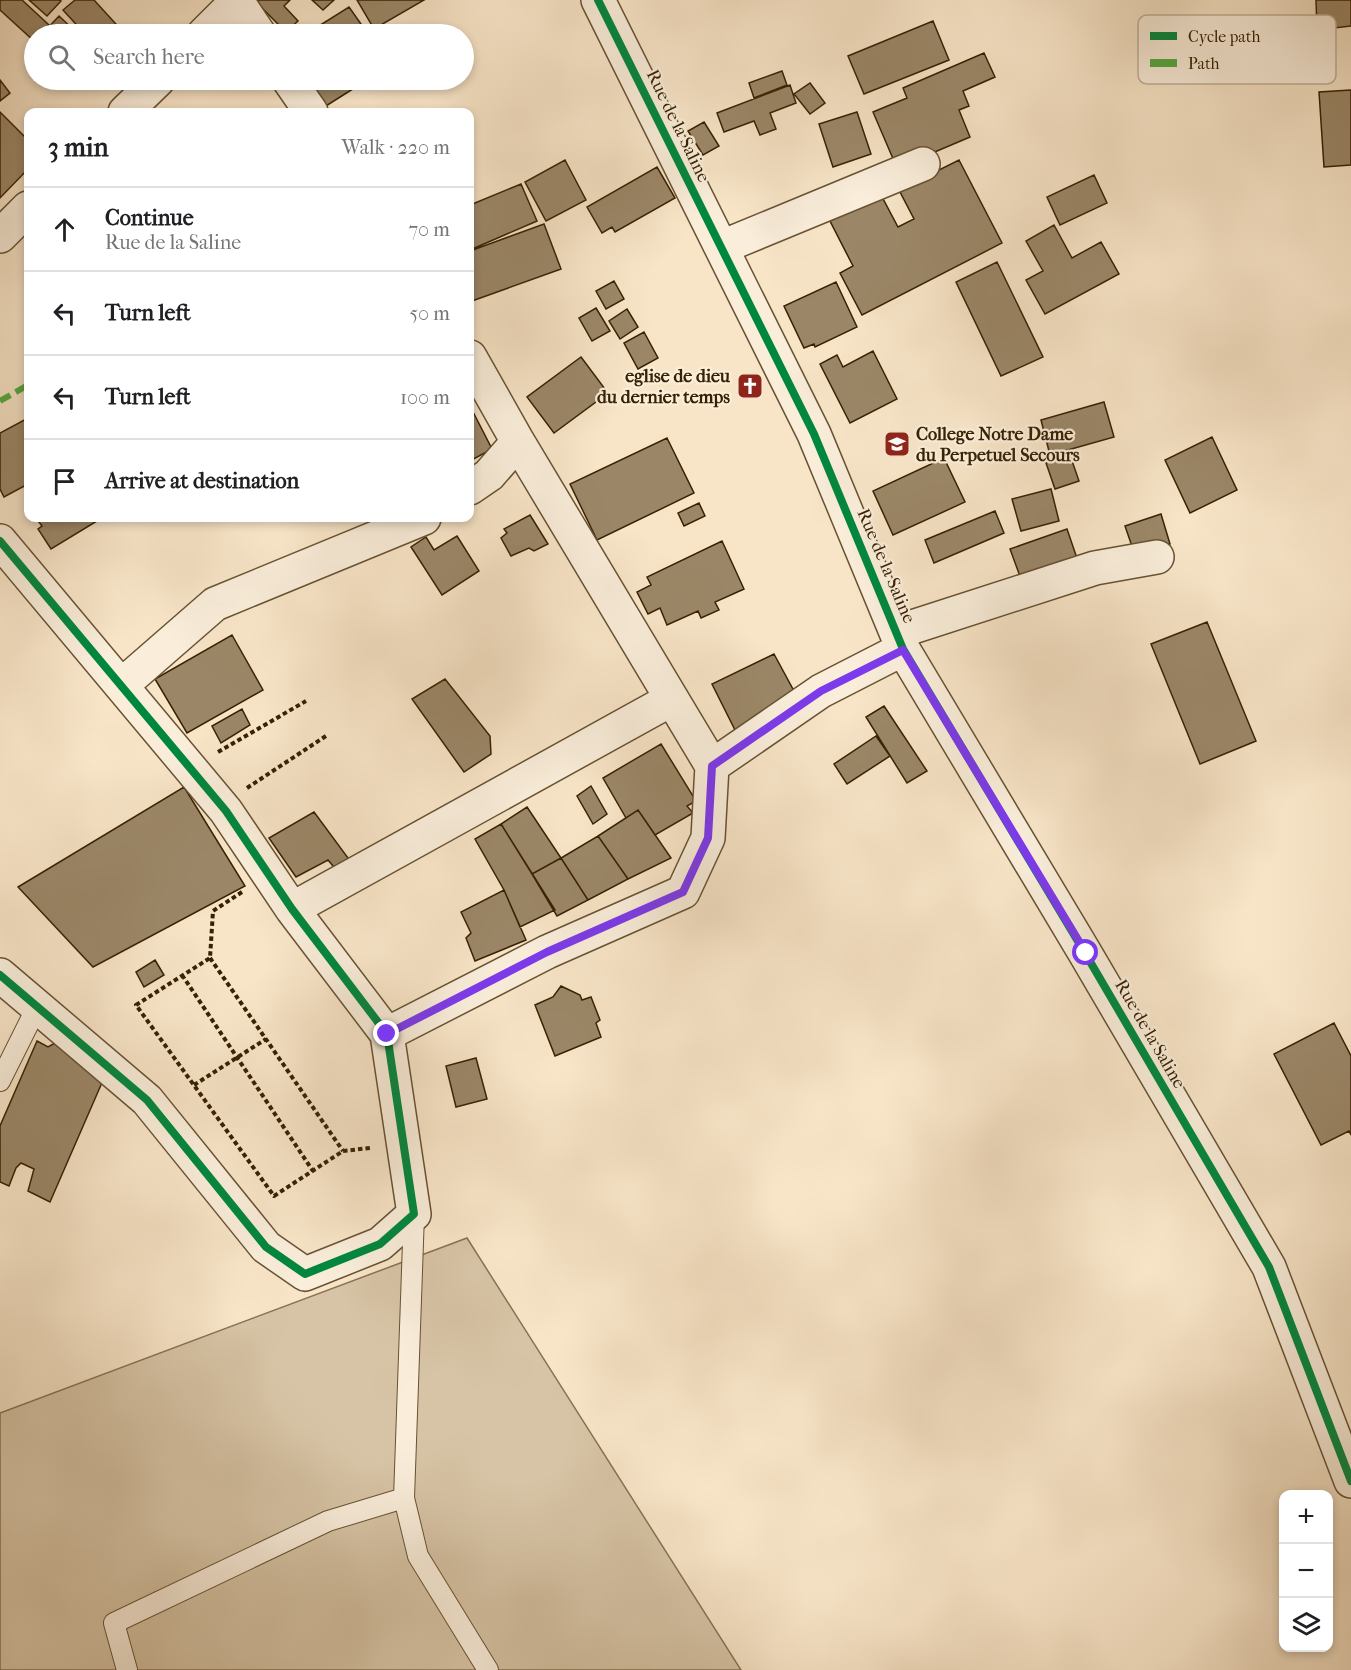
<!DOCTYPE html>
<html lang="en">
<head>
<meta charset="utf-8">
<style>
	body { margin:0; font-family:"IM FELL French Canon",serif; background:#f6f6f6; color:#202124 }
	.controls { position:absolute; right:18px; bottom:18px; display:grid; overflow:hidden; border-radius:12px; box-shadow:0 3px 9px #0003 }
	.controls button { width:54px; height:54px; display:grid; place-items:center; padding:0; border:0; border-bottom:2px solid #e0e0e0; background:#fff; color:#202124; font:30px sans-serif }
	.stop { position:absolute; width:18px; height:18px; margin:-14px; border:4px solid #7c3aed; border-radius:50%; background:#fff }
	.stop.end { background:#7c3aed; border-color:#fff; box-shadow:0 2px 6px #0008 }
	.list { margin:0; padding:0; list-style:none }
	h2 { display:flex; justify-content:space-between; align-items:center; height:78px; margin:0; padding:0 24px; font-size:26px }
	h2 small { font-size:20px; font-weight:400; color:#757577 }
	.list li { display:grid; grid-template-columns:39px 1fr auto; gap:18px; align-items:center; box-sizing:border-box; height:84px; padding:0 24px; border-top:2px solid #e0e0e0 }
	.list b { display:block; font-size:22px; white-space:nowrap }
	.list p { margin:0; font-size:20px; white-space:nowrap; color:#757577 }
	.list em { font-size:20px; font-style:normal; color:#757577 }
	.icon { flex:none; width:33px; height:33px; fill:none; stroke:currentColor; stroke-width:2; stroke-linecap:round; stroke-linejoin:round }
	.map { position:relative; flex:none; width:1351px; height:1670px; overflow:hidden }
	.search { position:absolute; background:#fff; box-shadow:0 3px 9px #0003; left:24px; top:24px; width:450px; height:66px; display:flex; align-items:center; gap:15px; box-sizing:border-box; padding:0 21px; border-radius:33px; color:#757577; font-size:22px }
	.panel { position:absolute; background:#fff; box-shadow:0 3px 9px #0003; left:24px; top:108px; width:450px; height:414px; border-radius:12px }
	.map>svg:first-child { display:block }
	.green { fill:#d7c4a6; stroke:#877253; stroke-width:1.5 }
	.building { fill:#9b8768; stroke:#372100; stroke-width:1.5 }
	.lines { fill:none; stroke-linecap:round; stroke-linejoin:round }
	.service-casing { stroke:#675232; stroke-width:22 }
	.minor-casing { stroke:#675232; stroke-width:36 }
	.path { stroke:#372100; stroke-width:4; stroke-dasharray:4.5 3; stroke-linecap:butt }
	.service { stroke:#faeedb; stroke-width:20 }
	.minor { stroke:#faeedb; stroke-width:33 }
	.quiet { stroke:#55aa40; stroke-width:6; stroke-dasharray:12 6; stroke-linecap:butt }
	.cycleway-casing { stroke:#faeedb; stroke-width:11 }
	.cycleway { stroke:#00873e; stroke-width:8 }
	.route { stroke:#7c3aed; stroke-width:8 }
	.labels { text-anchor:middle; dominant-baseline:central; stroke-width:4.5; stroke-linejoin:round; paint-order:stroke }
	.street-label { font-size:18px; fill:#372100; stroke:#faeedb }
	.poi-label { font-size:18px; font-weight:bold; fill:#372100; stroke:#faeedb; text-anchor:end }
	.key { fill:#faeedb; stroke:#c0b099; stroke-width:1.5 }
	.key-label { font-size:16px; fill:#372100 }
</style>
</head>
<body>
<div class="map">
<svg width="1351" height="1670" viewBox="0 0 1351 1670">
	<rect width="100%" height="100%" fill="#f8e5c8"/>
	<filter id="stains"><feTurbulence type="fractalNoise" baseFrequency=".00333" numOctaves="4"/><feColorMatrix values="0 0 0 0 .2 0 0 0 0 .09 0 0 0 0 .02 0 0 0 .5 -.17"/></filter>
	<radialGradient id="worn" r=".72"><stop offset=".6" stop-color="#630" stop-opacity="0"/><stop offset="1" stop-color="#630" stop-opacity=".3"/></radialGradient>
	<path class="green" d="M467 1238 741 1670H0V1413Z"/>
	<path class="building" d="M0 0H22L49 25 40 34H34V41L0 10Z
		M29 0H59L61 1 47 16Z
		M75 0H94L125 34H85L63 10Z
		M259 0H290L284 6 298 21 286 32 256 2Z
		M312 0H334L323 10Z
		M357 0H424L374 29Z
		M1316 0H1351V26L1317 30Z
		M349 7 368 34H306Z
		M59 16 78 34H48L45 31Z
		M933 21 949 60 864 94 848 56Z
		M984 53 995 77 963 91 969 106 959 110 970 137 897 168 873 112 907 98 903 88Z
		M782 71 787 85 754 98 749 83Z
		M0 80 10 93 0 101Z
		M308 80H351L356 87 326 106Z
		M810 83 825 103 810 114 794 94Z
		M790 85 796 103 770 113 776 129 760 135 754 121 724 132 717 113Z
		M1351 90V165L1324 167 1319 92Z
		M0 112 28 140V169L0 198Z
		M857 112 871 154 833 167 819 124Z
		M704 122 719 146 703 155 688 131Z
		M565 160 586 200 546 221 525 182Z
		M959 160 1002 243 862 315 840 273 853 266 830 221 881 195 898 227 914 219 899 190Z
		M657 167 675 198 615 232 612 227 602 233 587 207Z
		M1094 175 1107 203 1060 225 1047 197Z
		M521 184 537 221 470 250V205Z
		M544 224 561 269 472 301 470 294V251Z
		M1054 225 1072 258 1101 242 1119 274 1045 314 1026 280 1043 271 1026 241Z
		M997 262 1043 357 1001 376 956 282Z
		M614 281 624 299 606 309 596 291Z
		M836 282 857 327 815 347 814 344 804 348 784 306Z
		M596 308 610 331 592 341 579 318Z
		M627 309 638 327 620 339 609 321Z
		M644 332 658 358 638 369 624 343Z
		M873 351 897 399 850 423 820 364 837 355 843 367Z
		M581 357 608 393 554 433 527 397Z
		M1104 402 1114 437 1050 455 1041 420Z
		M470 406 492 449 470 461Z
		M28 418V484L4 497 0 489V433Z
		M1212 437 1237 490 1190 513 1165 460Z
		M667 438 694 493 597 540 570 484Z
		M1070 455 1079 481 1055 489 1046 463Z
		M944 458 965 502 893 535 873 491Z
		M1051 489 1059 521 1021 531 1012 499Z
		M699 503 705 516 684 526 678 513Z
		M995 511 1004 533 934 563 925 540Z
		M1161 514 1170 544 1135 555 1125 526Z
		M530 515 548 544 534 551 529 548 511 556 501 538 507 533 504 529Z
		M36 518H95L97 521 51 549 38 529 42 526Z
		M1067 529 1081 570 1025 590 1010 549Z
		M457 536 479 571 442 595 411 547 426 537 434 550Z
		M722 541 744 589 715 602 719 610 701 618 698 611 667 625 660 608 648 614 637 592 651 585 647 577Z
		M1207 622 1256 741 1200 764 1151 644Z
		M232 635 263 690 187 733 155 679Z
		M774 654 801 704 739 738 712 684Z
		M445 679 490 736 491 754 464 772 412 699Z
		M884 706 927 771 907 783 866 717Z
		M242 709 250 725 221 743 212 726Z
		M876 736 890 756 847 784 834 764Z
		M661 744 696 801 687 806 693 813 655 835 638 810 626 818 603 778Z
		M591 786 607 814 593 824 577 796Z
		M184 787 245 886 93 967 18 887Z
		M527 807 561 858 532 874 501 824Z
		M638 810 671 858 628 879 598 836Z
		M314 812 351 862 338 872 328 860 296 877 269 838Z
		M501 824 555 910 520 927 504 890 475 839Z
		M598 836 628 879 588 900 561 858Z
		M561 858 588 900 557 916 532 874Z
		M504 890 526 940 475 961 466 938 471 933 461 912Z
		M155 960 164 975 144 987 136 972Z
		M561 986 580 995 582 1000 591 997 600 1020 596 1023 601 1037 555 1056 535 1005 553 997Z
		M1334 1023 1351 1056V1135L1349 1131 1321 1145 1274 1054Z
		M37 1041 48 1047 57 1042 104 1078 50 1202 28 1191 34 1169 21 1163 16 1168 9 1186 0 1182V1126Z
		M476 1058 487 1099 456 1107 446 1066Z"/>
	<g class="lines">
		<g class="service-casing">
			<path id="service" d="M0 1081 37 1007
				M414 1214 404 1498 418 1556 488 1670
				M127 1670 114 1623 328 1521 404 1498"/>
		</g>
		<g class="minor-casing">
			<path id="minor" d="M598 0 814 434 903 649 1085 953 1269 1267 1351 1481
				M237 1 259 34
				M204 34 238 0
				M289 80 311 112
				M125 112 158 80
				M0 236 28 208
				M722 247 923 164
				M470 488 489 475 518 442
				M0 541 226 811 292 909 387 1034 414 1214 380 1244 305 1274 266 1247 147 1100 0 975
				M897 632 1095 568 1157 557
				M122 685 215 604 424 518
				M712 766 821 691 903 649
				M292 909 672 699
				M387 1034 547 952 683 892 708 838 712 766 518 442 470 357"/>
		</g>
		<path class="path" d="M218 752 306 701
			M247 788 326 736
			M242 892 213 911 210 958 136 1005 274 1196 343 1151 370 1148
			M210 958 343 1151
			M182 975 313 1171
			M194 1085 266 1039"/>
		<use href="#service" class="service"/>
		<use href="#minor" class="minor"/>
		<path class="quiet" d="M0 401 28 385"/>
		<g class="cycleway-casing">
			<path id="cycleway" d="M598 0 814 434 903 649 1085 953 1269 1267 1351 1481
				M0 541 226 811 292 909 387 1034 414 1214 380 1244 305 1274 266 1247 147 1100 0 975"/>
		</g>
		<use href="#cycleway" class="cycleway"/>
	</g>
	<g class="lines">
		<path class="route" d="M387 1034 547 952 683 892 708 838 712 766 821 691 903 650 1086 953"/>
	</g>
	<defs>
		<g id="church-square" transform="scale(1.35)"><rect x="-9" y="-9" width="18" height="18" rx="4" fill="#8f2418" stroke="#faeedb"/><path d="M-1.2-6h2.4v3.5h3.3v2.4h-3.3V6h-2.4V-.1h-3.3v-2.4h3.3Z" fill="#fff"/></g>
		<g id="school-square" transform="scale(1.35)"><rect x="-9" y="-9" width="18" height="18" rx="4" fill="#8f2418" stroke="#faeedb"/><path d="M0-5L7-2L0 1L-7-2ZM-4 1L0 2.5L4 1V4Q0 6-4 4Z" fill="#fff"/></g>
	</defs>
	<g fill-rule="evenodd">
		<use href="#church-square" x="750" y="386"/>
		<use href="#school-square" x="897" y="444"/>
	</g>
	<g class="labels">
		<g class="street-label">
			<text transform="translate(678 126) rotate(64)">Rue de la Saline</text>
			<text transform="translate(886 566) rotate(67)">Rue de la Saline</text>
			<text transform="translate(1150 1034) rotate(60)">Rue de la Saline</text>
		</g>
		<g class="poi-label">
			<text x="730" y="376">eglise de dieu<tspan x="730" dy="21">du dernier temps</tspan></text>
			<text x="916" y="434" text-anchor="start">College Notre Dame<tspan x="916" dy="21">du Perpetuel Secours</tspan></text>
		</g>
	</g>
	<rect x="1138" y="15" width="198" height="69" rx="9" class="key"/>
	<rect x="1150" y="32" width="27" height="8" fill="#00873e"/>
	<rect x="1150" y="59" width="27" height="8" fill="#55aa40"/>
	<g class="key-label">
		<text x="1188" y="42">Cycle path</text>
		<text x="1188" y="69">Path</text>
	</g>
	<rect width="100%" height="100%" filter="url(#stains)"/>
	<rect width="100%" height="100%" fill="url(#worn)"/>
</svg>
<div class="controls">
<button>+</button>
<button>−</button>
<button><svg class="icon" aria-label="layers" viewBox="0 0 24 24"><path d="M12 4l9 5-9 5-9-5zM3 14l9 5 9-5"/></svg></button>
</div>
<div class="stop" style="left:1086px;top:953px"></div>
<div class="stop end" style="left:387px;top:1034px"></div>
<div class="search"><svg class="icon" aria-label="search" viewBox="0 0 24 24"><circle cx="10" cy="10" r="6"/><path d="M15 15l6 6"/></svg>Search here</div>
<section class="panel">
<h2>3 min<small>Walk · 220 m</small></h2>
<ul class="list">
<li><svg class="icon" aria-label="ahead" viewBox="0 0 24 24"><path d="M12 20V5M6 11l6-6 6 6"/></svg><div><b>Continue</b><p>Rue de la Saline</p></div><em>70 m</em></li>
<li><svg class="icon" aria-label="left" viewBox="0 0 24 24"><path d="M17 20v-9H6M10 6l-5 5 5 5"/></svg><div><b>Turn left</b></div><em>50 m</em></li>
<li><svg class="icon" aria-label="left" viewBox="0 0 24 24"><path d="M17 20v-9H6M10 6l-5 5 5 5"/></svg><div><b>Turn left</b></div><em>100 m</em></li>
<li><svg class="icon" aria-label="arrive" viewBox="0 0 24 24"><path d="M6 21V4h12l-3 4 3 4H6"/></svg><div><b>Arrive at destination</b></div></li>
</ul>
</section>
</div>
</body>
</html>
